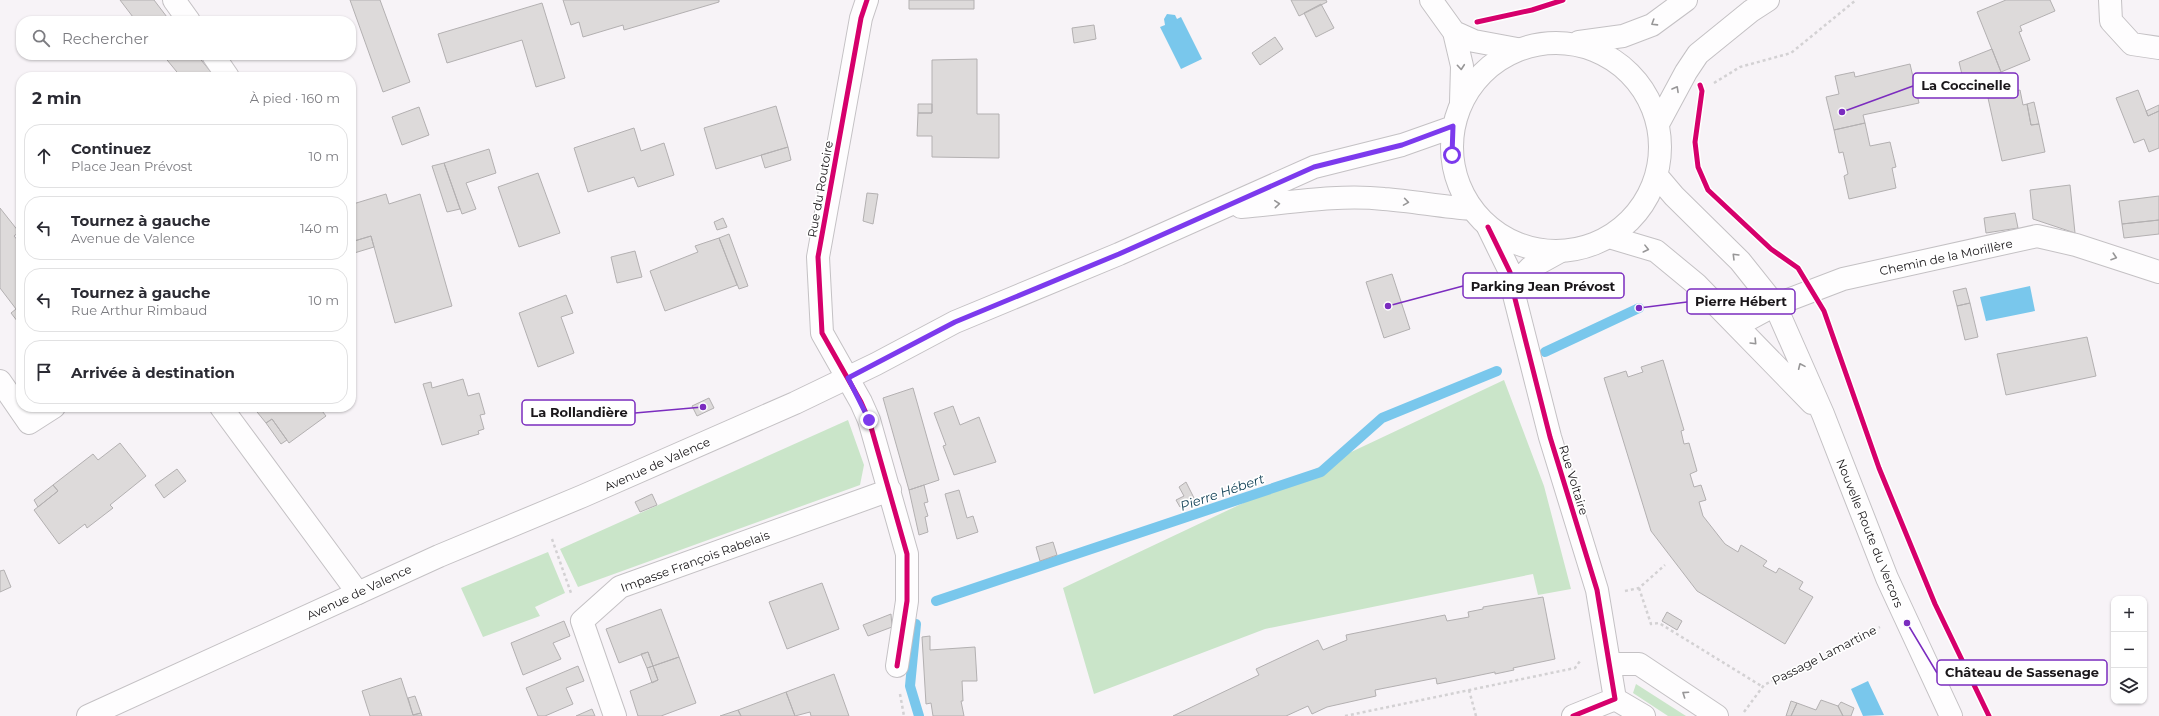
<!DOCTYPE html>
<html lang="fr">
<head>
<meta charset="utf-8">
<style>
	body { margin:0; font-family:Montserrat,sans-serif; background:#f7f7f7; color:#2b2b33 }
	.controls { position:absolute; right:12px; bottom:12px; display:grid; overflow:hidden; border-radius:8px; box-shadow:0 1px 3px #0004 }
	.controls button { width:36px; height:36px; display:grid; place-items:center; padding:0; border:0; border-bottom:1px solid #e1e1e2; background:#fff; color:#2b2b33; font:20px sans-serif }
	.stop { position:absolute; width:12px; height:12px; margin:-9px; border:3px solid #7c3aed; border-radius:50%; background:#fff }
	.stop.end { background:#7c3aed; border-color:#fff; box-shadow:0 1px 4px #0008 }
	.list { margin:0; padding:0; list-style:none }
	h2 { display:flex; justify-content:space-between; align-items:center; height:52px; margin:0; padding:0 16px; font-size:17px }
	h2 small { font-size:13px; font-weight:400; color:#7c7c81 }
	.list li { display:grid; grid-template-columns:26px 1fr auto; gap:12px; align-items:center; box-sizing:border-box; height:64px; margin:0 8px 8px; padding:0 8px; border:1px solid #e1e1e2; border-radius:16px }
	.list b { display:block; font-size:15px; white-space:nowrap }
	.list p { margin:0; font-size:13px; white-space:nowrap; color:#7c7c81 }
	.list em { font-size:13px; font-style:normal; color:#7c7c81 }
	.icon { flex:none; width:22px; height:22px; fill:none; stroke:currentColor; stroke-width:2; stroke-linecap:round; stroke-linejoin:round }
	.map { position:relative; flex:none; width:2159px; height:716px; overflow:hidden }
	.search { position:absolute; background:#fff; box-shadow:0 1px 3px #0004; left:16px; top:16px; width:340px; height:44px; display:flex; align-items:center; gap:10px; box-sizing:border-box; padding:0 14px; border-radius:16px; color:#7c7c81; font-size:15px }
	.panel { position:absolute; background:#fff; box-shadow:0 1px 3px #0004; left:16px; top:72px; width:340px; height:340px; border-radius:16px }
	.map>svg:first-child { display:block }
	.green { fill:#cae5c9 }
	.water { fill:#79c7ec }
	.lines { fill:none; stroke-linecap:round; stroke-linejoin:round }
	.stream { stroke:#79c7ec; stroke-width:10 }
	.building { fill:#dddada; stroke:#b3b0b1 }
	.minor-casing { stroke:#c4c1c4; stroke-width:24 }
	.major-casing { stroke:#c4c1c4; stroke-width:24 }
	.path { stroke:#d3d1d3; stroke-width:2.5; stroke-dasharray:3 3; stroke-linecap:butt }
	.minor { stroke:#fefdfe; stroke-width:22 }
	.major { stroke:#fefdfe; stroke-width:22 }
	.cycleway-casing { stroke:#fff; stroke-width:8 }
	.cycleway { stroke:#d6006c; stroke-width:5 }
	.oneway { stroke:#979697 }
	.route { stroke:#7c3aed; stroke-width:5 }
	.labels { text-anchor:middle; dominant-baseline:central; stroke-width:3.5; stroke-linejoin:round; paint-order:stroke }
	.street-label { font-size:12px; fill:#1a171a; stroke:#fff }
	.water-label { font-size:13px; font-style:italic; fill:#114056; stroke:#fff }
	.leader { fill:none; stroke:#7b2cbf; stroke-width:1.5 }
	.callout-dot { fill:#7b2cbf; stroke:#fff; stroke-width:1.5 }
	.callout { fill:#fff; stroke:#7b2cbf; stroke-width:1.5 }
	.callout-label { font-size:13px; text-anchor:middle; font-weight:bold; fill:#1a171a }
</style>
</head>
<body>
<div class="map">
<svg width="2159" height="716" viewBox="0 0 2159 716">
	<rect width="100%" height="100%" fill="#f7f3f7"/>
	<path class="green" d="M1504 380 1544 486 1571 589 1538 595 1533 574 1265 629 1094 694 1063 588Z
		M848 420 864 465 860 485 578 587 560 549Z
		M548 552 565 593 535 607 540 616 483 637 461 588Z
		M1636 684 1686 716H1668L1633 693Z"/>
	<path class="water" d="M1167 14 1175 15 1177 19 1181 17 1202 59 1181 69 1160 27 1165 25 1164 19Z
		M2030 286 2035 311 1986 321 1980 297Z
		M1868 681 1884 715 1863 716 1851 689Z"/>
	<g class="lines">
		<path class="stream" d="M1545 352 1639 308
			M936 601 1321 472 1382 418 1497 371
			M916 624 910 686 919 716"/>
	</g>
	<path class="building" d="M120 0H154L170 21H136Z
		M350 0H380L410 82 383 92Z
		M563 0H719V2L624 30 623 25 583 37 579 22 571 25Z
		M909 0H974V9H909Z
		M1291 0H1326L1327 2 1299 16Z
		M2006 0H2050L2055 11 2020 26 2022 31 2019 32 2030 60 2001 72 1977 12Z
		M542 3 565 78 536 87 522 40 447 63 438 34Z
		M1321 4 1334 28 1316 37 1304 13Z
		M1094 25 1096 39 1074 43 1072 28Z
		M1275 37 1283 49 1260 65 1252 53Z
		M1992 49 2001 72 1965 87 1959 62Z
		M163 55H197L215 77H181Z
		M977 59V114H999V158L932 157V136H917L918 113H932V60Z
		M1910 64 1919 103 1863 115 1865 123 1834 130 1826 97 1839 94 1835 76 1854 72 1855 77Z
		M2020 90 2023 105 2027 104 2031 125 2039 124 2045 152 2002 161 1988 98Z
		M2138 90 2148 116 2159 111V148L2149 152 2144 139 2134 143 2116 98Z
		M2034 102 2039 124 2031 125 2027 104Z
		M918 104H932V113H918Z
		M2159 105V111L2148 116 2146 111Z
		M776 106 788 147 716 169 704 128Z
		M419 107 429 135 402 145 392 117Z
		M1865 123 1870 146 1890 142 1896 167 1892 168 1896 188 1849 199 1844 176 1848 174 1843 152 1839 153 1834 130Z
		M634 128 641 151 664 143 674 175 638 187 634 177 588 192 574 148Z
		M788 147 791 160 765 168 761 155Z
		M489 149 496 173 466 183 476 209 462 214 444 163Z
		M444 163 460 209 447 212 432 166Z
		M538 173 560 233 519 247 498 187Z
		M2070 185 2075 233 2033 219 2030 190Z
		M867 193 878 194 873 224 863 221Z
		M386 194 389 204 420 194 452 306 395 323 371 236 351 242V201L353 204Z
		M2159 196V220L2122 224 2119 201Z
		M0 208 19 232 14 236 21 244V326L11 313 16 309 0 288Z
		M2015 213 2018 228 1986 233 1984 218Z
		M723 218 727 227 717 230 714 222Z
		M2159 220V234L2124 238 2122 224Z
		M729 234 748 286 739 289 719 238Z
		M371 236 374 247 351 254V242Z
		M719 238 737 285 665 311 650 271 698 252 695 246Z
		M635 251 642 277 617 283 611 257Z
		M1392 274 1410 329 1384 338 1366 282Z
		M1966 288 1970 303 1957 306 1953 291Z
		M566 295 573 313 561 317 574 353 538 367 519 313Z
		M1970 303 1978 337 1965 340 1957 306Z
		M2087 337 2096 376 2006 395 1997 354Z
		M1663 360 1684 430 1681 431 1684 444 1689 443 1697 471 1690 474 1694 487 1701 485 1706 500 1699 502 1703 516 1725 544 1738 552 1741 545 1767 561 1763 566 1776 573 1779 568 1803 582 1799 589 1813 597 1785 644 1697 591 1651 531 1604 378 1626 371 1628 377 1643 372 1641 367Z
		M463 379 468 396 479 393 485 414 480 415 484 429 478 431 479 434 442 445 423 384 431 382 432 388Z
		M913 388 939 480 909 490 883 398Z
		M709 398 714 408 697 416 692 406Z
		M953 406 960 425 979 417 996 462 954 475 943 446 946 445 934 413Z
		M253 407H319L326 416 289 443 272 419 266 423Z
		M272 419 287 440 281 444 266 423Z
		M120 443 146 476 110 505 113 508 87 528 85 524 59 544 34 510 58 491 53 485 93 454 98 460Z
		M177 469 186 481 164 498 155 485Z
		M1186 482 1195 500 1180 507 1176 500 1184 496 1179 487Z
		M53 485 58 491 38 507 34 500Z
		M924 485 928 502 924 503 928 516 925 517 928 532 919 535 909 490Z
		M959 490 967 518 973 516 978 532 957 539 945 494Z
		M652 494 657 505 640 512 635 502Z
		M1053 542 1057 555 1040 561 1036 547Z
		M4 570 11 587 0 592V571Z
		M822 583 839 629 787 649 769 602Z
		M1543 597 1555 659 1513 668 1514 670 1495 674V672L1437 684 1436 678 1375 690 1376 696 1327 707 1312 714 1308 706 1286 716H1173L1259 675 1256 669 1318 640 1323 650 1347 640 1346 635 1445 615 1447 621 1469 617 1468 612 1483 609V607Z
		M661 609 679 657 653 666 648 652 619 663 606 629Z
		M1667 612 1682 621 1677 630 1662 621Z
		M891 614 892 627 868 636 863 625Z
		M564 621 570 636 553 643 561 659 523 675 511 643Z
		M930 636V650L975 647 977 681H962L963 701H961L964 716H933L931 703 926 704 922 637Z
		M648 652 653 666 647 668 641 654Z
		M679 657 696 703 661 716H638L630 691 658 680 653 666Z
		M578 666 584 681 566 688 573 704 545 716H538L526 688Z
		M653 666 658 680 652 683 647 668Z
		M834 674 849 716H811L810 712 795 716 786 692Z
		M401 678 413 715 421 713 422 716H370L362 691Z
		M786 692 795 716H741L738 710Z
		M415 696 421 713 413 715 408 698Z
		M1821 700 1838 706 1843 716H1791L1797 703 1816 710Z
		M1791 701 1797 703 1791 716H1786Z
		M1841 702 1854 708 1851 716H1843L1838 706Z
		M592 709 595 716H576Z
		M738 710 741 716H720Z"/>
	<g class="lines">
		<g class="minor-casing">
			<path id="minor" d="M174 0 189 21
				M867 0 861 18 818 257 822 333 861 402 869 420 907 554V601L897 666
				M1431 0 1454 32 1462 66 1461 102
				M2110 0 2111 21 2132 44 2159 48
				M1454 32 1474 41 1517 49
				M213 55 228 77
				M1488 227 1510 272 1512 287 1550 437 1597 590 1615 699 1573 716
				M1512 287 1530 268 1559 252
				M1738 325 1775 305 1843 279 2037 236 2076 245 2159 272
				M0 381 29 423 54 407
				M221 407 358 593
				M1610 664H1639L1717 716
				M1615 699 1644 716
				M615 716 582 621 620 587 890 490"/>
		</g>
		<g class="major-casing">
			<path id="major" d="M1579 42 1623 36 1652 25 1686 0
				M1452 147a104 104 0 1 1 208 0a104 104 0 1 1-208 0Z
				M1658 124 1686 72 1698 54 1751 11 1768 0
				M1657 176 1674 196 1740 261 1775 305 1823 414 1887 578 1951 716
				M1241 207C1288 203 1337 194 1384 199 1413 201 1442 207 1472 209
				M1609 237 1656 251 1696 284 1812 403
				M88 716 439 556 583 496 795 403 876 364 955 322 1119 254 1314 167 1402 145 1453 127"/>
		</g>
		<path class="path" d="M1714 83 1740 67 1791 53 1856 0
			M552 539 571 593
			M1639 588 1651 624 1659 623 1763 687
			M1625 591 1639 588 1665 565
			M1469 690 1476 716
			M900 694 904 716
			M1744 712 1764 685 1880 627
			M1345 716 1575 668 1580 661"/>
		<use href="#minor" class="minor"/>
		<use href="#major" class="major"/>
		<g class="cycleway-casing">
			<path id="cycleway" d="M867 0 861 18 818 257 822 333 861 402 869 420 907 554V601L897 666
				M1477 22 1532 10 1563 0
				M1700 85 1702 91 1695 142 1698 167 1708 190 1771 249 1798 268 1824 311 1879 468 1935 604 1989 716
				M1488 227 1510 272 1512 287 1550 437 1597 590 1615 699 1573 716"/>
		</g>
		<use href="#cycleway" class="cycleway"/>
	</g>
	<defs><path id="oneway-chevron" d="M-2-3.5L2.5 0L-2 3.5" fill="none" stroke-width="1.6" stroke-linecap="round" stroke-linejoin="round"/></defs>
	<g class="oneway">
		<use href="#oneway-chevron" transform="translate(1654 23) rotate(148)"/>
		<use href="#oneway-chevron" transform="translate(1461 67) rotate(85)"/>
		<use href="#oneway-chevron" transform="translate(1676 89) rotate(-61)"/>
		<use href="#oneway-chevron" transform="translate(1406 202) rotate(9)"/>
		<use href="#oneway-chevron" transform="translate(1277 204) rotate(-5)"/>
		<use href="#oneway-chevron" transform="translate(1646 249) rotate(14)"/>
		<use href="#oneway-chevron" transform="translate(1735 256) rotate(-135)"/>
		<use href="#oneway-chevron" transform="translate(2114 257) rotate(18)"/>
		<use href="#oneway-chevron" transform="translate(1754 342) rotate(46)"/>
		<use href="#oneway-chevron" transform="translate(1801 366) rotate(-114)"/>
		<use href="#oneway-chevron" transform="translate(1685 694) rotate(-146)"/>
	</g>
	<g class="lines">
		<path class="route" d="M869 420 848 378 955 322 1119 254 1314 167 1402 145 1453 126 1452 155"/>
	</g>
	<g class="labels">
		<g class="street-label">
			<text transform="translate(820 189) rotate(-80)">Rue du Routoire</text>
			<text transform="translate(1946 257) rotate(-12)">Chemin de la Morillère</text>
			<text transform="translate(657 464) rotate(-24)">Avenue de Valence</text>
			<text transform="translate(1574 480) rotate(73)">Rue Voltaire</text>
			<text transform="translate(1870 533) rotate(68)">Nouvelle Route du Vercors</text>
			<text transform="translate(695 561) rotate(-20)">Impasse François Rabelais</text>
			<text transform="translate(359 592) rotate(-25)">Avenue de Valence</text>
			<text transform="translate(1824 655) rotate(-27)">Passage Lamartine</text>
		</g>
		<g class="water-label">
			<text transform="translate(1222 492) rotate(-19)">Pierre Hébert</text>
		</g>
	</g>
	<path class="leader" d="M1842 112L1913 86M1388 306L1463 286M1639 308L1687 302M703 407L635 413M1907 623L1937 673"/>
	<g class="callout-dot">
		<circle cx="1842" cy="112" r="4"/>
		<circle cx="1388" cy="306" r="4"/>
		<circle cx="1639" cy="308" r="4"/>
		<circle cx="703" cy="407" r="4"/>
		<circle cx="1907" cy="623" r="4"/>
	</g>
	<g class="callout">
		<rect x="1913" y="73" width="105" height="25" rx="4"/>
		<rect x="1463" y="273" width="161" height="25" rx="4"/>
		<rect x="1687" y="289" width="108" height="25" rx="4"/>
		<rect x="522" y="400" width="113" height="25" rx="4"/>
		<rect x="1937" y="660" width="170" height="25" rx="4"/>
	</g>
	<g class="callout-label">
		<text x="1966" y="90">La Coccinelle</text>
		<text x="1543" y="291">Parking Jean Prévost</text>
		<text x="1741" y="306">Pierre Hébert</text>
		<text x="579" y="417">La Rollandière</text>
		<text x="2022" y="677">Château de Sassenage</text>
	</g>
</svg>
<div class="controls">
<button>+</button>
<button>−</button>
<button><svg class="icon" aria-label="layers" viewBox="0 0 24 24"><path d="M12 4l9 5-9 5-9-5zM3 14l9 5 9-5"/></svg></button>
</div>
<div class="stop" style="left:1452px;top:155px"></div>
<div class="stop end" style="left:869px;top:420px"></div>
<div class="search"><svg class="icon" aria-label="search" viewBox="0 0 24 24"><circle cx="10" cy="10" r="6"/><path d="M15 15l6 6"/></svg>Rechercher</div>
<section class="panel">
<h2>2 min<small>À pied · 160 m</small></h2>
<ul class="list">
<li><svg class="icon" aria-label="ahead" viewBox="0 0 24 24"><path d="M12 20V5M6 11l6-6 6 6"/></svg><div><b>Continuez</b><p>Place Jean Prévost</p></div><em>10 m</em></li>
<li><svg class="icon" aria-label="left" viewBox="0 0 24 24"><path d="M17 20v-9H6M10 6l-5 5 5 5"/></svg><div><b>Tournez à gauche</b><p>Avenue de Valence</p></div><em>140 m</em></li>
<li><svg class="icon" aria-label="left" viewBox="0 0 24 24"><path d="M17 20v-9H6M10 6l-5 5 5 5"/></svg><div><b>Tournez à gauche</b><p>Rue Arthur Rimbaud</p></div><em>10 m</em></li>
<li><svg class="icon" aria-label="arrive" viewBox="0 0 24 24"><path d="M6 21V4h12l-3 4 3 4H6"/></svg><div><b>Arrivée à destination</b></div></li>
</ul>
</section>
</div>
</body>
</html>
